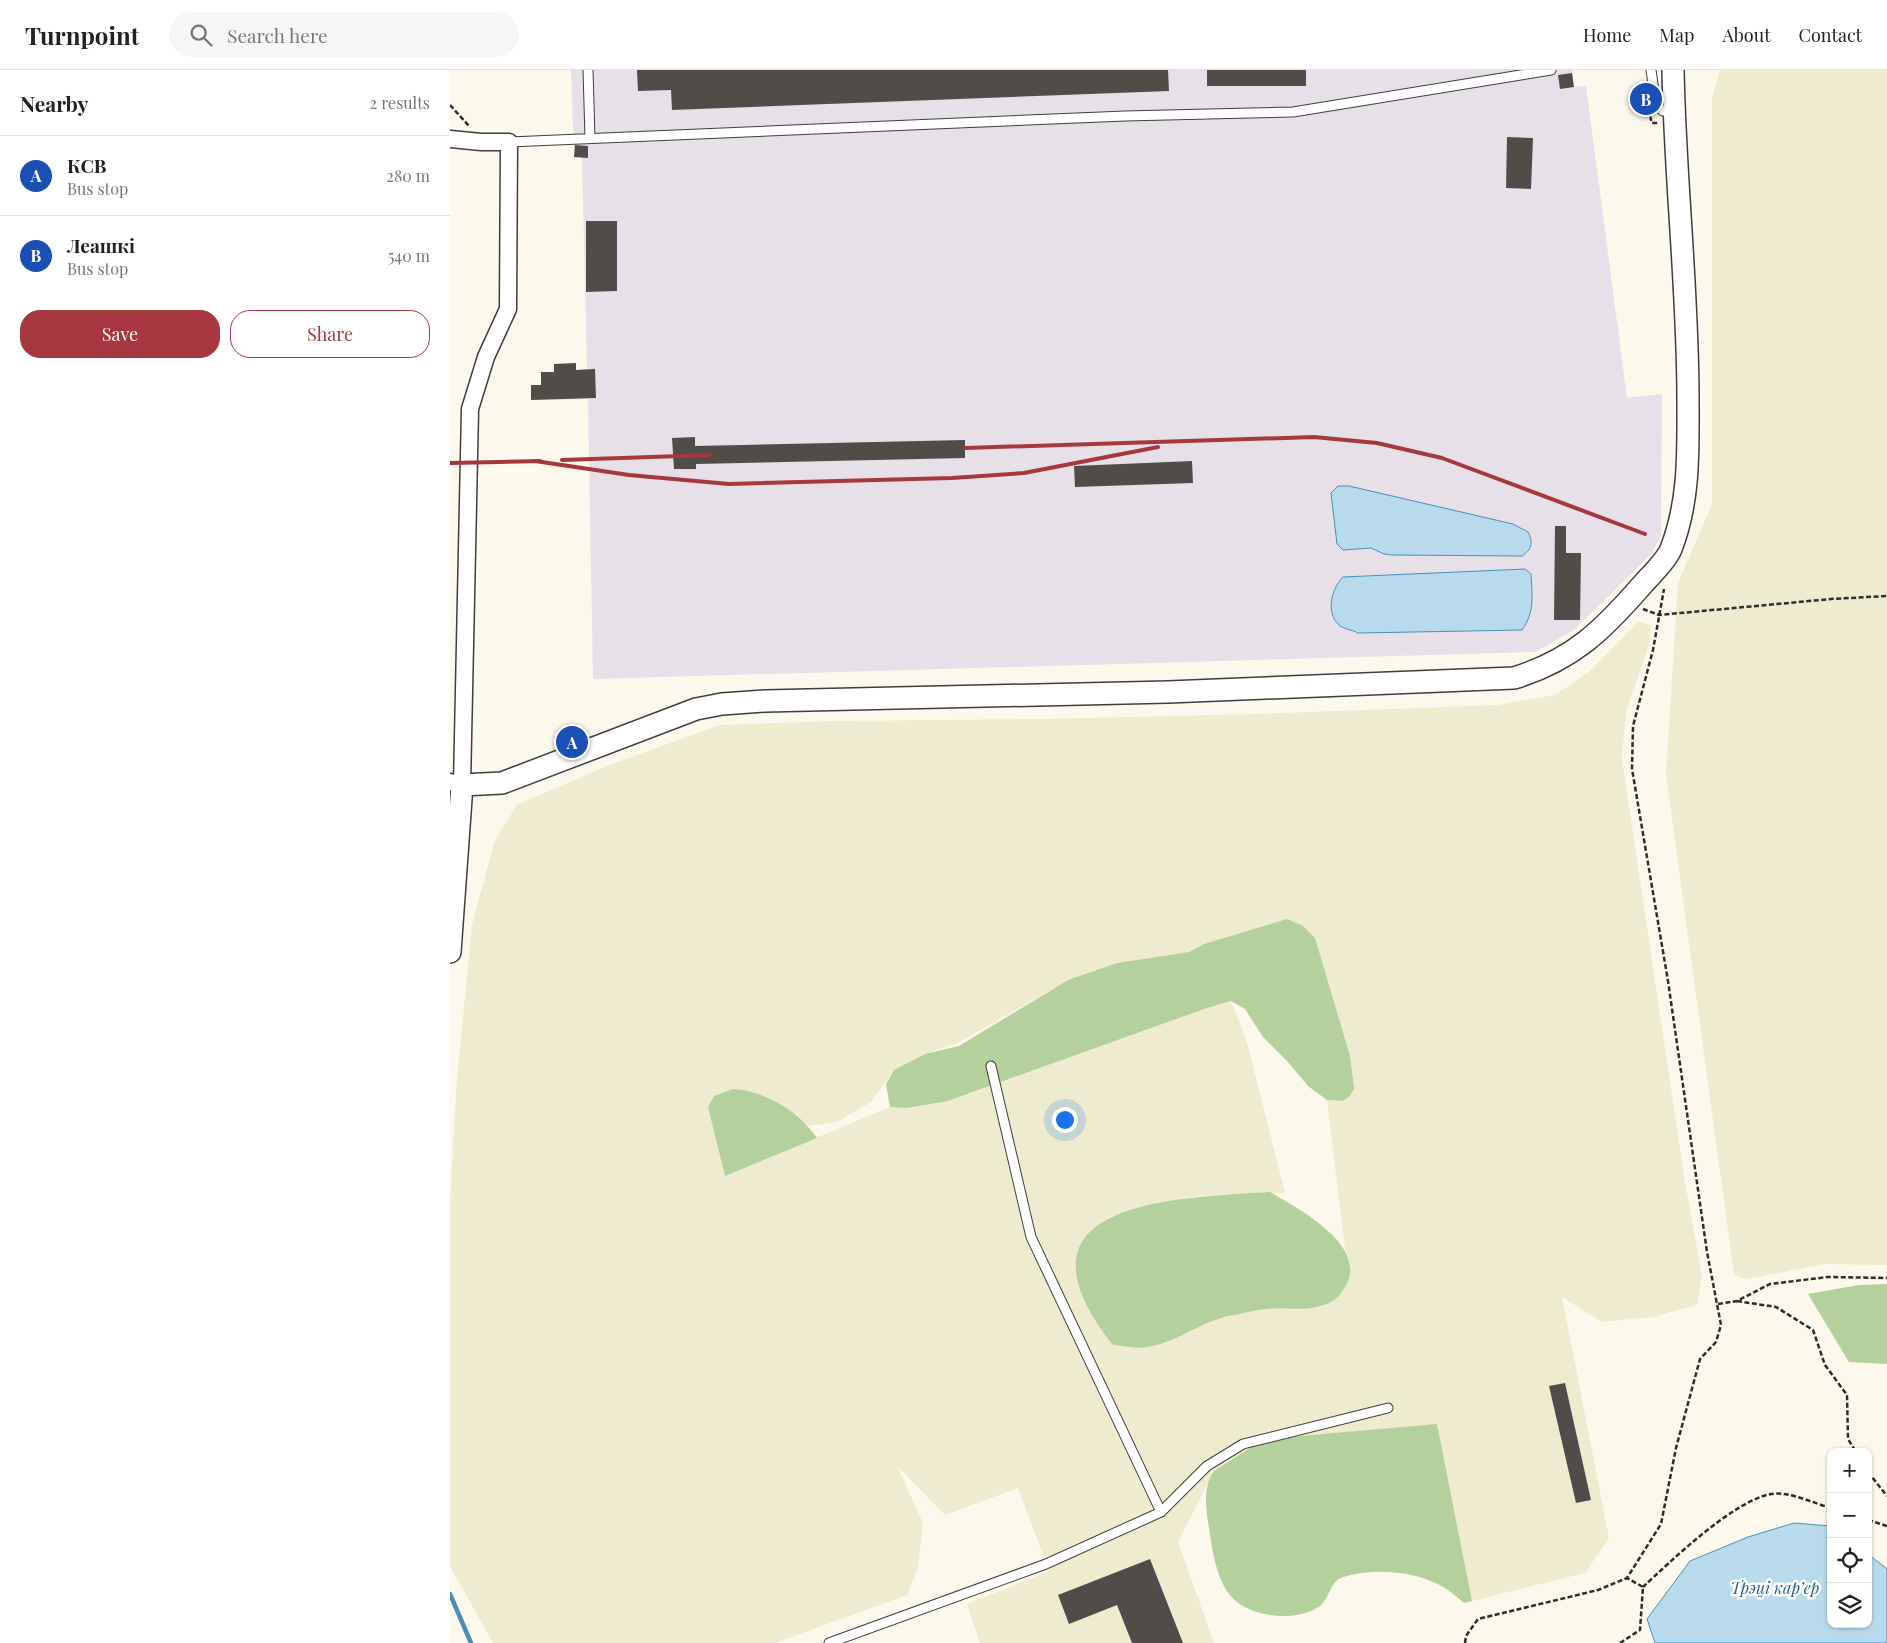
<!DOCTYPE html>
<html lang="en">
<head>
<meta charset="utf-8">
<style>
	body { margin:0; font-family:"Playfair Display",serif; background:#f6f6f6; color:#222 }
	.controls { position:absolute; right:15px; bottom:15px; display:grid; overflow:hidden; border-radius:10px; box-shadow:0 1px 4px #0004 }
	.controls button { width:45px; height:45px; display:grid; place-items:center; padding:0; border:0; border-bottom:1px solid #e0e0e0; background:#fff; color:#222; font:25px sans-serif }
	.you { position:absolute; left:614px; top:1049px; width:18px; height:18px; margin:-12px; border:4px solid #fff; border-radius:50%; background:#1a73e8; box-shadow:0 0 0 8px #1a73e833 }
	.badge { display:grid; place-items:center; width:32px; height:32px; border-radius:50%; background:#a7373f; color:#fff; font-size:16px; font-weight:700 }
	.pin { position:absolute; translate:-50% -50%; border:2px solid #fff; box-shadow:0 1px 5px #0006 }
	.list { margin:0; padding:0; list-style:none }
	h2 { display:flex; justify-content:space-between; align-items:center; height:65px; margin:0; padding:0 20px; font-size:21px }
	h2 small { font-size:16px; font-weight:400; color:#767676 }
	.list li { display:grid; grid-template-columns:32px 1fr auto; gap:15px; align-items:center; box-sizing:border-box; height:80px; padding:0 20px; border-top:1px solid #e0e0e0 }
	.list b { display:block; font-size:19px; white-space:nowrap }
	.list p { margin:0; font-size:16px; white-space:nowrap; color:#767676 }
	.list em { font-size:16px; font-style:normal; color:#767676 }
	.actions { display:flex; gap:10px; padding:15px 20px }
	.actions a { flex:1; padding:11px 0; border:1px solid #a7373f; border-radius:20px; text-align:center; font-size:18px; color:#a7373f }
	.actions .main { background:#a7373f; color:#fff }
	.icon { flex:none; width:28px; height:28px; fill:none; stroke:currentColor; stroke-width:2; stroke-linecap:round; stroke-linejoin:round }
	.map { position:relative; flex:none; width:1437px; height:1573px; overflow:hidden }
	header { display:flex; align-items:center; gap:30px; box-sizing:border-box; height:70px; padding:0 25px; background:#fff; border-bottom:1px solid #e0e0e0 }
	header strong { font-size:24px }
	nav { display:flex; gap:28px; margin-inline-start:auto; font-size:18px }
	.search { width:350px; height:45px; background:#f6f6f6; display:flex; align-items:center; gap:12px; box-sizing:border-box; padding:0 18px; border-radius:28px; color:#767676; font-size:19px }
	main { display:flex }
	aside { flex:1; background:#fff }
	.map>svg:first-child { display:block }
	.industrial { fill:#e7e0e9 }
	.farmland { fill:#efebcf; fill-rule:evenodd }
	.forest { fill:#b4d09b }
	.water { fill:#b7daed; stroke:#488fba }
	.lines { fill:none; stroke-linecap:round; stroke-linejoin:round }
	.stream { stroke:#488fba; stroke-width:4.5 }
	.building { fill:#524c49 }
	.service-casing { stroke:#3e3e3e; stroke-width:11 }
	.minor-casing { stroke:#3e3e3e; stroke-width:19 }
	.tertiary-casing { stroke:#3e3e3e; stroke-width:24 }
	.path { stroke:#2d2d2d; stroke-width:2.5; stroke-dasharray:5 2.5; stroke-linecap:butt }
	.service { stroke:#fff; stroke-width:9 }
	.minor { stroke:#fff; stroke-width:16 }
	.tertiary { stroke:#fff; stroke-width:21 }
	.rail { stroke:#a7373f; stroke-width:4 }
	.labels { text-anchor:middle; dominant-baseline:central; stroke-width:5; stroke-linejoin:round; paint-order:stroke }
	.water-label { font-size:16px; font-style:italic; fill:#26618a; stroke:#fff }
</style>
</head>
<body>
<header>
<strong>Turnpoint</strong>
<div class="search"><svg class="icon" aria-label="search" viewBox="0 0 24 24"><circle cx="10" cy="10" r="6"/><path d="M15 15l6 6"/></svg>Search here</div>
<nav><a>Home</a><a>Map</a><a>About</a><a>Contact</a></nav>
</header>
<main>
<aside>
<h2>Nearby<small>2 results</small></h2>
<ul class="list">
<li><span class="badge" style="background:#1a4fb4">A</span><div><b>КСВ</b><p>Bus stop</p></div><em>280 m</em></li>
<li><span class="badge" style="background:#1a4fb4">B</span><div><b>Леашкі</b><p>Bus stop</p></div><em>540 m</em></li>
</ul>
<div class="actions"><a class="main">Save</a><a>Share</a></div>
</aside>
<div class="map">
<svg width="1437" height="1573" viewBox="0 0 1437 1573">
	<rect width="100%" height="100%" fill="#fcf8eb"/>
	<path class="industrial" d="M121 0H1122L1124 17 1136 16 1177 328 1212 324 1211 466 1201 484 1124 560 1085 582 143 609 138 329 81 330V315H91V302H104V294L126 293V300L137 299 132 88 124 87Z"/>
	<path class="farmland" d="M1270 0H1437V1195L1375 1194 1296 1209 1284 1205 1216 704 1228 513 1262 434V29Z
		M1188 552 1201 555 1200 572 1176 642 1172 689 1235 1112 1252 1206 1247 1235 1203 1247 1152 1252 1112 1227 1159 1468 1135 1503 1022 1531 987 1355 764 1401 728 1472 764 1573H530L517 1534 599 1501 568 1418 495 1445 447 1396 473 1453 468 1498 457 1525 325 1573H43L0 1496V1130L7 1009 22 855 45 770 67 735 157 696 270 655 385 651 593 649 809 644 1048 635 1105 625 1138 603ZM837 849 904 1019 900 1026 893 1031 877 1030 895 1179 901 1195 850 1240 817 1238 767 1249 712 1274 659 1147 747 1126 835 1123 796 969 781 931 757 938 499 1031 457 1038 440 1037 275 1106 258 1037 264 1026 283 1019 323 1030 359 1056 387 1052 421 1032 444 1000 475 984 508 973 618 910 667 893 739 882 754 874Z"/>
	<path class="forest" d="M837 849 853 856 865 868 900 986 904 1019 900 1026 893 1031 877 1030 858 1016 837 991 813 967 795 939 781 931 757 938 498 1031 457 1038 440 1037 436 1014 444 1000 475 984 509 976 618 910 667 893 739 882 754 874Z
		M283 1019C315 1021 349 1041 367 1068L275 1106 258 1037 264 1026Z
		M820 1122C847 1138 916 1174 897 1213 891 1224 886 1232 873 1235 852 1242 837 1237 816 1239 804 1240 791 1244 779 1246 750 1252 726 1273 697 1277 687 1279 674 1276 663 1275 550 1132 721 1128 820 1122Z
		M1437 1214V1294L1399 1292 1358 1224 1409 1215Z
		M987 1354 1022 1531 1014 1533C1007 1527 1000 1521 993 1517 964 1500 924 1498 893 1507 880 1511 880 1528 870 1536 846 1553 797 1548 779 1524 768 1509 764 1489 761 1471 758 1448 750 1421 764 1401L808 1373 850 1366Z"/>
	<path class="water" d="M888 416H899L1063 454 1078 462C1084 473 1081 480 1072 486L942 485 934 484 921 478 893 480 887 474 881 423Z
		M1075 499 1081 504C1082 525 1085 542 1072 560L908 563C903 560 893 559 889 555 875 542 882 518 893 507Z
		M1344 1453 1381 1456V1554H1418V1484L1437 1499V1573H1205L1197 1549 1240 1491 1298 1467Z"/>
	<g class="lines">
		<path class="stream" d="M0 1524 21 1573"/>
	</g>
	<path class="building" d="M187 0H718L719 21 222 40 221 20 188 21Z
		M757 0H856V16H757Z
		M1122 3 1124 17 1110 19 1108 5Z
		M1057 67 1083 68 1081 119 1056 118Z
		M125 75 138 76V88L124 87Z
		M136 151H167V221L136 222Z
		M126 293V300L145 299 146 328 81 330V315H91V302H104V294Z
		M245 367V376L515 370V388L246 394V399H224L222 368Z
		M742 391 743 413 625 417 624 396Z
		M1105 456H1116V483H1131L1130 550H1104Z
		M1115 1313 1141 1430 1126 1433 1099 1316Z
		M700 1489 733 1573H682L667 1535 619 1554 608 1525Z"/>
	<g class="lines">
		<g class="service-casing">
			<path id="service" d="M138 0 140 68
				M1201 0 1206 35 1213 41 1224 40
				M59 72 675 46 843 42 1101 0
				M541 996 581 1167 711 1442
				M379 1573 596 1494 711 1442 757 1396 793 1374 938 1338"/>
		</g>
		<g class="minor-casing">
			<path id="minor" d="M0 69 31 72H59L58 239 36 287 20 339 12 715 0 712"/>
		</g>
		<g class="tertiary-casing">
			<path id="tertiary" d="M0 882 12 715 52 713 246 639 272 634 315 631 718 622 1064 608C1123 590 1153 560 1193 514 1202 504 1216 491 1221 479 1240 430 1238 381 1238 329 1238 219 1225 110 1223 0"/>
		</g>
		<path class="path" d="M0 35 19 56
			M1200 46 1202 53H1209
			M1193 539 1209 545 1381 529 1437 526
			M1287 1231 1326 1237 1363 1260 1375 1295 1397 1325 1398 1369 1406 1382
			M1268 1234 1287 1231 1320 1214 1378 1207 1437 1208
			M1418 1402 1437 1426
			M1418 1450 1437 1456
			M1193 1517C1221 1491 1283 1431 1321 1424 1339 1421 1363 1433 1381 1438
			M1015 1573 1016 1566 1028 1549 1148 1520 1177 1508 1211 1454 1226 1378 1250 1289 1266 1272 1271 1255 1257 1182 1218 911 1182 699 1183 656 1203 580 1214 519
			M1170 1573 1190 1560 1193 1517 1177 1508"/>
		<use href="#service" class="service"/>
		<use href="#minor" class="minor"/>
		<use href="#tertiary" class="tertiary"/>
		<path class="rail" d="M515 378 864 367 927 373 992 388 1195 464
			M112 390 260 385
			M85 391 179 405 279 414 502 408 574 403 708 377
			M0 393 90 391"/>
	</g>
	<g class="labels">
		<g class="water-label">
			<text x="1325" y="1517">Трэці карʼер</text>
		</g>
	</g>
</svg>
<div class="controls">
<button>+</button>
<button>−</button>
<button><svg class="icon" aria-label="locate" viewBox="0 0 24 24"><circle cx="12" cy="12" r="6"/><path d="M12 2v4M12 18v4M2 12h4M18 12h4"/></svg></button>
<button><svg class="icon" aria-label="layers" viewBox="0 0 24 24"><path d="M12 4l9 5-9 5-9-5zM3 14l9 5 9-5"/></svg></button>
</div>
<div class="you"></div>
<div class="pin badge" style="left:122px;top:672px;background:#1a4fb4">A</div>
<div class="pin badge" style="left:1196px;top:29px;background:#1a4fb4">B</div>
</div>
</main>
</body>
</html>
